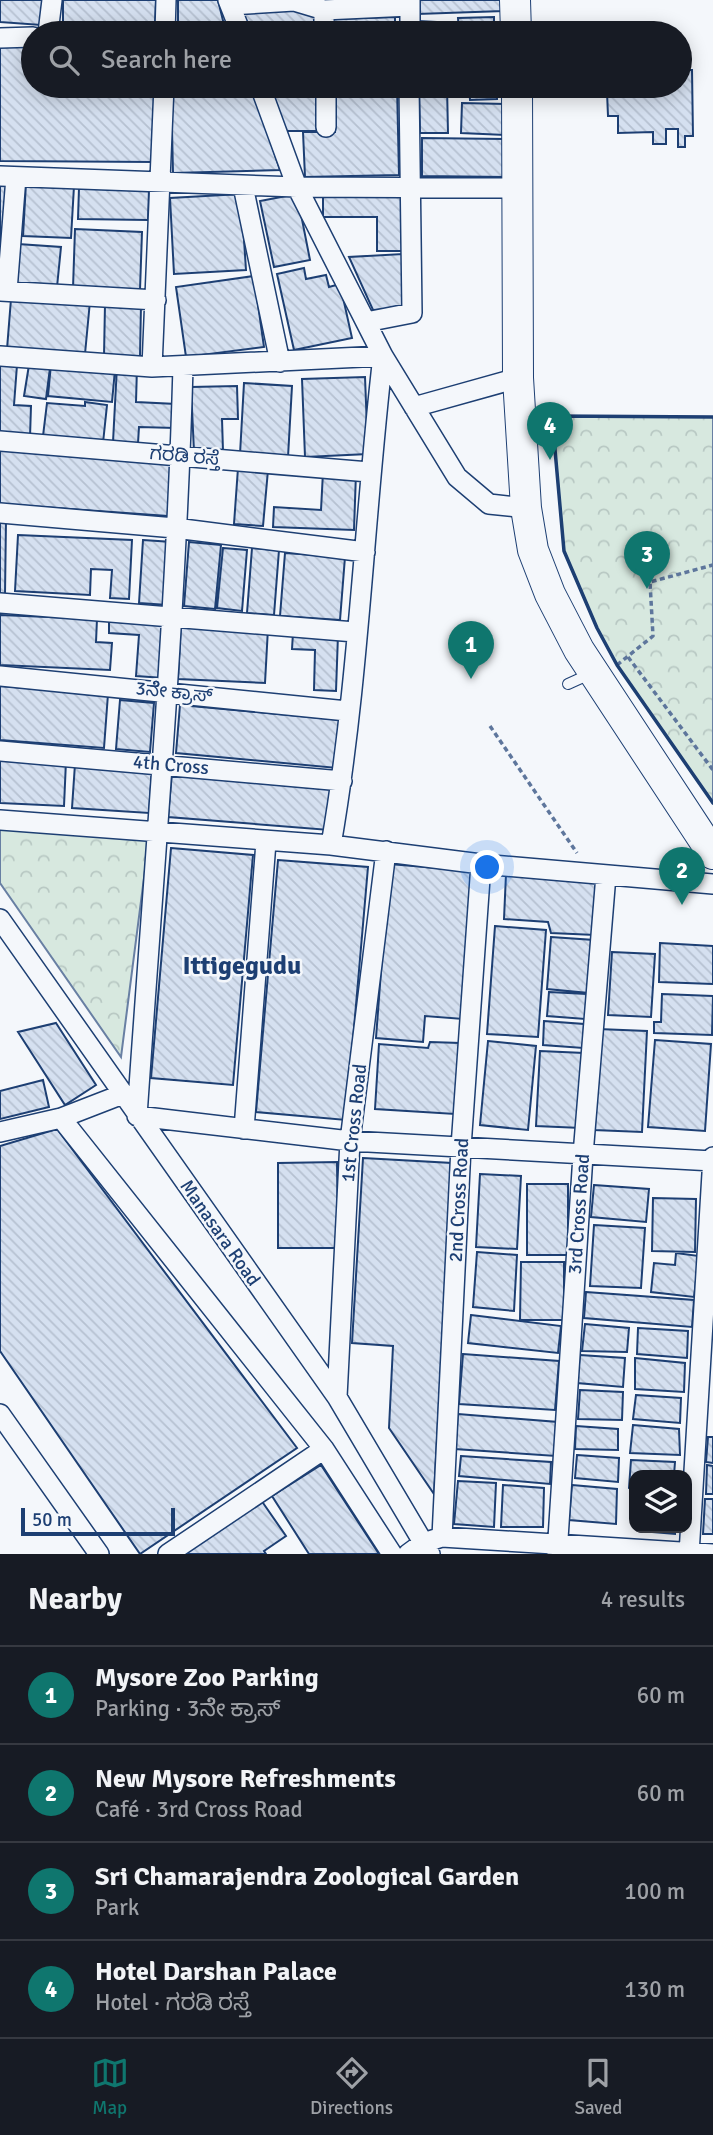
<!DOCTYPE html>
<html lang="en">
<head>
<meta charset="utf-8">
<style>
	body { margin:0; font-family:Signika,"Noto Sans Kannada",sans-serif; background:#242831; color:#f1f3f6 }
	.controls { position:absolute; right:21px; bottom:21px; display:grid; overflow:hidden; border-radius:14px; box-shadow:0 4px 18px #0003 }
	.controls button { width:63px; height:63px; display:grid; place-items:center; padding:0; border:0; border-bottom:2px solid #363941; background:#171b24; color:#f1f3f6; font:35px sans-serif }
	.scale { position:absolute; left:21px; bottom:18px; width:154px; box-sizing:border-box; padding-left:7px; border:4px solid #1d3f73; border-top:0; font-size:19px; line-height:24px; white-space:nowrap; color:#1d3f73; -webkit-text-stroke:5px #f4f7fb; paint-order:stroke }
	.you { position:absolute; left:488px; top:868px; width:24px; height:24px; margin:-18px; border:5px solid #fff; border-radius:50%; background:#1a73e8; box-shadow:0 0 0 10px #1a73e833 }
	.badge { display:grid; place-items:center; width:46px; height:46px; border-radius:50%; background:#0f766e; color:#fff; font-size:23px; font-weight:700 }
	.pin { position:absolute; translate:-50% -58px; filter:drop-shadow(0 2px 4px #0008) }
	.pin::after { content:''; position:absolute; top:37px; width:24px; height:21px; background:inherit; clip-path:polygon(0 0,100% 0,50% 100%) }
	.list { margin:0; padding:0; list-style:none }
	h2 { display:flex; justify-content:space-between; align-items:center; height:91px; margin:0; padding:0 28px; font-size:30px }
	h2 small { font-size:23px; font-weight:400; color:#9ea1a6 }
	.list li { display:grid; grid-template-columns:46px 1fr auto; gap:21px; align-items:center; box-sizing:border-box; height:98px; padding:0 28px; border-top:2px solid #363941 }
	.list b { display:block; font-size:26px; white-space:nowrap }
	.list p { margin:0; font-size:23px; white-space:nowrap; color:#9ea1a6 }
	.list em { font-size:23px; font-style:normal; color:#9ea1a6 }
	.icon { flex:none; width:38px; height:38px; fill:none; stroke:currentColor; stroke-width:2; stroke-linecap:round; stroke-linejoin:round }
	.map { position:relative; flex:none; width:713px; height:1554px; overflow:hidden }
	.search { position:absolute; background:#171b24; box-shadow:0 4px 18px #0003; left:21px; right:21px; top:21px; height:77px; display:flex; align-items:center; gap:18px; box-sizing:border-box; padding:0 24px; border-radius:38px; color:#9ea1a6; font-size:26px }
	.sheet { height:483px; background:#171b24 }
	nav { display:flex; justify-content:space-around; align-items:center; box-sizing:border-box; height:98px; border-top:2px solid #363941; background:#171b24; font-size:19px; color:#9ea1a6 }
	nav a { display:grid; justify-items:center; gap:4px }
	nav .on { color:#0f766e }
	.map>svg:first-child { display:block }
	.park { fill:url(#park-crowns); stroke:#687fa3; stroke-width:2 }
	.building { fill:url(#building-back-hatch); stroke:#1d3f73; stroke-width:2 }
	.lines { fill:none; stroke-linecap:round; stroke-linejoin:round }
	.lane-casing { stroke:#1d3f73; stroke-width:12 }
	.street-casing { stroke:#1d3f73; stroke-width:22 }
	.primary-casing { stroke:#1d3f73; stroke-width:32 }
	.path { stroke:#5e769c; stroke-width:3.5; stroke-dasharray:5 3.5; stroke-linecap:butt }
	.lane { stroke:#f4f7fb; stroke-width:10 }
	.street { stroke:#f4f7fb; stroke-width:19 }
	.primary { stroke:#f4f7fb; stroke-width:30 }
	.wall { stroke:#1d3f73; stroke-width:3.5 }
	.labels { text-anchor:middle; dominant-baseline:central; stroke-width:5; stroke-linejoin:round; paint-order:stroke }
	.street-label { font-size:19px; fill:#1d3f73; stroke:#f4f7fb }
	.district-label { font-size:26px; font-weight:bold; fill:#1d3f73; stroke:#f4f7fb }
</style>
</head>
<body>
<div class="map">
<svg width="713" height="1554" viewBox="0 0 713 1554">
	<defs>
		<pattern id="park-crowns" width="20" height="18" patternUnits="userSpaceOnUse" patternTransform="scale(1.75)"><rect width="20" height="18" fill="#d7e8df"/><path d="M2 6a3 3 0 1 1 6 0M12 15a3 3 0 1 1 6 0" fill="none" stroke="#b8c8c3"/></pattern>
		<pattern id="building-back-hatch" width="6" height="6" patternUnits="userSpaceOnUse" patternTransform="scale(1.75)"><rect width="6" height="6" fill="#d5e0f0"/><path d="M-1 5l2 2M0 0l6 6M5-1l2 2" fill="none" stroke="#b6c1d1"/></pattern>
	</defs>
	<rect width="100%" height="100%" fill="#f4f7fb"/>
	<path class="park" d="M552 416 713 417V803L617 665 597 628 564 551Z
		M0 829 149 839 121 1057 0 883Z"/>
	<path class="building" d="M0 0H43L41 25 0 22Z
		M63 0H156L155 25 63 23Z
		M178 0H218L226 33H178Z
		M418 0H503V11L418 14Z
		M316 10V33H245L236 12Z
		M395 17V33H332V19Z
		M494 17V33H459L458 18Z
		M418 21 455 23 454 33H418Z
		M0 45H33V86H155L154 162 0 161Z
		M680 70H692L693 136H685V147H678V129H666V144H653V132L618 133V116H608L607 92H616V86H680Z
		M171 86H252L280 170 173 173Z
		M266 86H317L318 131H284Z
		M334 86H397L399 175 305 177 303 132H335Z
		M419 86H447L448 133H420Z
		M469 86H497V99L470 100Z
		M462 103 506 104 505 135 461 133Z
		M422 138 505 139V177L422 176Z
		M0 183 12 184 9 239H0Z
		M26 183 74 186 71 238 23 236Z
		M79 188 149 189 148 220 78 219Z
		M241 194 246 270 174 274 170 198Z
		M297 194 310 260 274 267 260 201Z
		M404 195V251H377V217H323V196Z
		M75 229 142 232 140 290 73 288Z
		M18 244 61 247 57 287 15 284Z
		M403 254 407 308 373 310 349 257Z
		M304 268 306 279 326 275 329 287 340 284 352 338 294 350 277 274Z
		M254 276 264 347 186 357 176 287Z
		M11 299 90 301 85 354 7 349Z
		M105 304 141 305 140 356H104Z
		M0 364 17 365 14 405 31 406 30 437 0 435Z
		M51 364 115 370 112 402 48 396Z
		M29 365 50 368 46 399 24 396Z
		M117 366 137 367 136 402 176 404 175 428 139 427 138 443 113 442Z
		M365 377 368 454 305 457 302 379Z
		M244 383 292 386 288 457 240 454Z
		M237 386 238 419H222L223 451 194 452 191 387Z
		M85 402 107 405 103 443 43 436 47 403 85 406Z
		M0 449 172 462 168 516 0 504Z
		M238 468 268 470 263 526 234 524Z
		M323 472 356 473 354 530 273 527 274 507 321 510Z
		M0 520H6L5 594H0Z
		M18 535 132 540 129 599 110 598 112 570 91 569 90 595 15 591Z
		M143 540 172 542 168 605 139 603Z
		M189 542 221 545 215 609 184 606Z
		M223 548 247 550 242 611 217 608Z
		M252 548 279 550 274 615 247 613Z
		M285 553 345 557 340 620 280 616Z
		M0 615 97 619 96 642 112 643 110 670 0 665Z
		M109 619 168 623 164 678 136 676 139 635 109 633Z
		M181 623 268 628 265 683 178 679Z
		M293 633 338 635 336 691 314 690 315 650 292 649Z
		M0 686 108 694 104 748 0 740Z
		M120 700 154 703 150 752 116 749Z
		M180 705 342 720 337 768 176 753Z
		M0 758 66 761 64 806 0 803Z
		M75 764 152 769 149 813 72 808Z
		M172 773 333 786 329 830 168 817Z
		M171 848 253 855 233 1085 151 1078Z
		M278 860 368 867 346 1120 256 1112Z
		M389 864 474 871 463 1019 425 1016 423 1042 376 1038Z
		M506 874 598 878 595 935 551 933 548 922 504 919Z
		M495 926 546 930 538 1037 487 1034Z
		M551 937 594 940 589 993 547 989Z
		M660 943 713 946V984L659 982Z
		M612 952 655 954 651 1017 608 1015Z
		M549 992 587 994 585 1019 547 1016Z
		M662 994 713 996 712 1035 654 1033V1022H661Z
		M544 1021 584 1024 583 1048 543 1045Z
		M56 1023 96 1085 65 1105 18 1032Z
		M598 1029 647 1031 642 1132 594 1130Z
		M655 1040 711 1044 705 1131 648 1127Z
		M488 1041 536 1046 528 1130 480 1125Z
		M430 1042 460 1043 455 1114 375 1109 379 1044 428 1048Z
		M540 1051 584 1053 581 1128 536 1126Z
		M43 1080 49 1107 0 1119V1091Z
		M57 1129 297 1448 140 1554 0 1351V1146Z
		M363 1158 452 1163 434 1494 389 1428 393 1346 352 1343Z
		M337 1162 338 1248H278V1163Z
		M480 1174 521 1176 517 1249 476 1247Z
		M527 1184H568V1255H527Z
		M594 1185 649 1189 646 1222 591 1217Z
		M653 1198 696 1199 695 1252 652 1251Z
		M594 1225 645 1228 641 1288 590 1286Z
		M477 1252 517 1255 514 1311 473 1307Z
		M676 1253 699 1256 694 1297 651 1292 654 1263 675 1265Z
		M521 1262H564V1320H520Z
		M586 1292 694 1300 692 1327 584 1318Z
		M471 1315 561 1326 558 1353 468 1343Z
		M585 1324 629 1328 627 1352 582 1351Z
		M638 1328 688 1331 687 1358 637 1354Z
		M463 1354 559 1361 555 1410 459 1404Z
		M580 1355 625 1358 623 1387 577 1383Z
		M635 1358 685 1363 684 1392 635 1389Z
		M580 1390 623 1392 622 1420 578 1419Z
		M636 1395 681 1398 680 1423 633 1419Z
		M458 1414 558 1422 556 1456 455 1449Z
		M633 1425 679 1429 680 1455 630 1453Z
		M576 1426 618 1429V1450L575 1449Z
		M708 1437H713V1463L706 1462Z
		M577 1455 619 1458 618 1482 575 1478Z
		M461 1456 551 1462 550 1484 459 1476Z
		M631 1460 675 1462 674 1475H634V1489L629 1488Z
		M321 1465 379 1554H309L272 1496Z
		M707 1465 713 1466V1494H706Z
		M458 1481 496 1483 494 1527 454 1524Z
		M503 1485 544 1488 543 1527H501Z
		M572 1485 617 1489 616 1524 569 1520Z
		M705 1499H713V1534H703Z
		M261 1500 286 1536 264 1551 266 1554H183Z
		M641 1528H675V1534L641 1531Z"/>
	<g class="lines">
		<g class="lane-casing">
			<path id="lane" d="M568 684 590 674"/>
		</g>
		<g class="street-casing">
			<path id="street" d="M228 0 241 33
				M230 5 294 1 324 10 410 6
				M324 10V33
				M48 33 52 0
				M165 33 166 0
				M410 33V0
				M0 38 33 37
				M260 86 297 187 383 356 457 477 489 504 526 508
				M326 86V127
				M0 176 297 187 519 188
				M243 186 280 362
				M0 291 156 300
				M7 291 16 177
				M366 322 412 313 409 86
				M0 356 152 367 383 356C364 518 359 684 331 845
				M152 367 164 86
				M183 367C176 617 154 866 137 1116L350 1141 713 1161
				M414 407 518 378
				M0 441 369 472
				M0 513 175 528 365 552
				M0 603 355 632
				M0 676 347 711
				M0 751 342 781
				M0 820 331 845 481 864 713 884
				M0 919 337 1397 430 1554
				M61 1118 324 1449 392 1554
				M244 1129 266 842
				M0 1132 61 1118 123 1094
				M337 1397 350 1141 386 851
				M0 1414 99 1554
				M442 1537 461 1147 481 864
				M168 1554 324 1449
				M408 1554 423 1543 442 1537 713 1554
				M557 1554 583 1155 606 875
				M689 1554 713 1157"/>
		</g>
		<g class="primary-casing">
			<path id="primary" d="M515 0 516 33
				M517 86 518 378 526 508 533 550 550 594 579 650 713 854"/>
		</g>
		<path class="path" d="M628 657 713 770
			M617 665 653 636 650 582 713 565
			M490 726 577 853"/>
		<use href="#lane" class="lane"/>
		<use href="#street" class="street"/>
		<use href="#primary" class="primary"/>
		<path class="wall" d="M713 417 552 416 564 551 597 628 617 665 713 803"/>
	</g>
	<g class="labels">
		<g class="street-label">
			<text transform="translate(185 456) rotate(5)">ಗರಡಿ ರಸ್ತೆ</text>
			<text transform="translate(174 692) rotate(6)">3ನೆೇ ಕ್ರಾಸ್</text>
			<text transform="translate(171 765) rotate(5)">4th Cross</text>
			<text transform="translate(354 1123) rotate(-84)">1st Cross Road</text>
			<text transform="translate(459 1200) rotate(-87)">2nd Cross Road</text>
			<text transform="translate(579 1214) rotate(-86)">3rd Cross Road</text>
			<text transform="translate(220 1233) rotate(55)">Manasara Road</text>
		</g>
		<g class="district-label">
			<text x="242" y="966">Ittigegudu</text>
		</g>
	</g>
</svg>
<div class="controls">
<button><svg class="icon" aria-label="layers" viewBox="0 0 24 24"><path d="M12 4l9 5-9 5-9-5zM3 14l9 5 9-5"/></svg></button>
</div>
<div class="scale">50 m</div>
<div class="you"></div>
<div class="pin badge" style="left:471px;top:679px">1</div>
<div class="pin badge" style="left:682px;top:905px">2</div>
<div class="pin badge" style="left:647px;top:589px">3</div>
<div class="pin badge" style="left:550px;top:460px">4</div>
<div class="search"><svg class="icon" aria-label="search" viewBox="0 0 24 24"><circle cx="10" cy="10" r="6"/><path d="M15 15l6 6"/></svg>Search here</div>
</div>
<section class="sheet">
<h2>Nearby<small>4 results</small></h2>
<ul class="list">
<li><span class="badge">1</span><div><b>Mysore Zoo Parking</b><p>Parking · 3ನೆೇ ಕ್ರಾಸ್</p></div><em>60 m</em></li>
<li><span class="badge">2</span><div><b>New Mysore Refreshments</b><p>Café · 3rd Cross Road</p></div><em>60 m</em></li>
<li><span class="badge">3</span><div><b>Sri Chamarajendra Zoological Garden</b><p>Park</p></div><em>100 m</em></li>
<li><span class="badge">4</span><div><b>Hotel Darshan Palace</b><p>Hotel · ಗರಡಿ ರಸ್ತೆ</p></div><em>130 m</em></li>
</ul>
</section>
<nav>
<a class="on"><svg class="icon" aria-label="map" viewBox="0 0 24 24"><path d="M3 6l6-2 6 2 6-2v14l-6 2-6-2-6 2zM9 4v14M15 6v14"/></svg>Map</a>
<a><svg class="icon" aria-label="directions" viewBox="0 0 24 24"><path d="M12 3l9 9-9 9-9-9zM9 14v-3h6M13 9l2 2-2 2"/></svg>Directions</a>
<a><svg class="icon" aria-label="saved" viewBox="0 0 24 24"><path d="M7 4h10v16l-5-4-5 4z"/></svg>Saved</a>
</nav>
</body>
</html>
